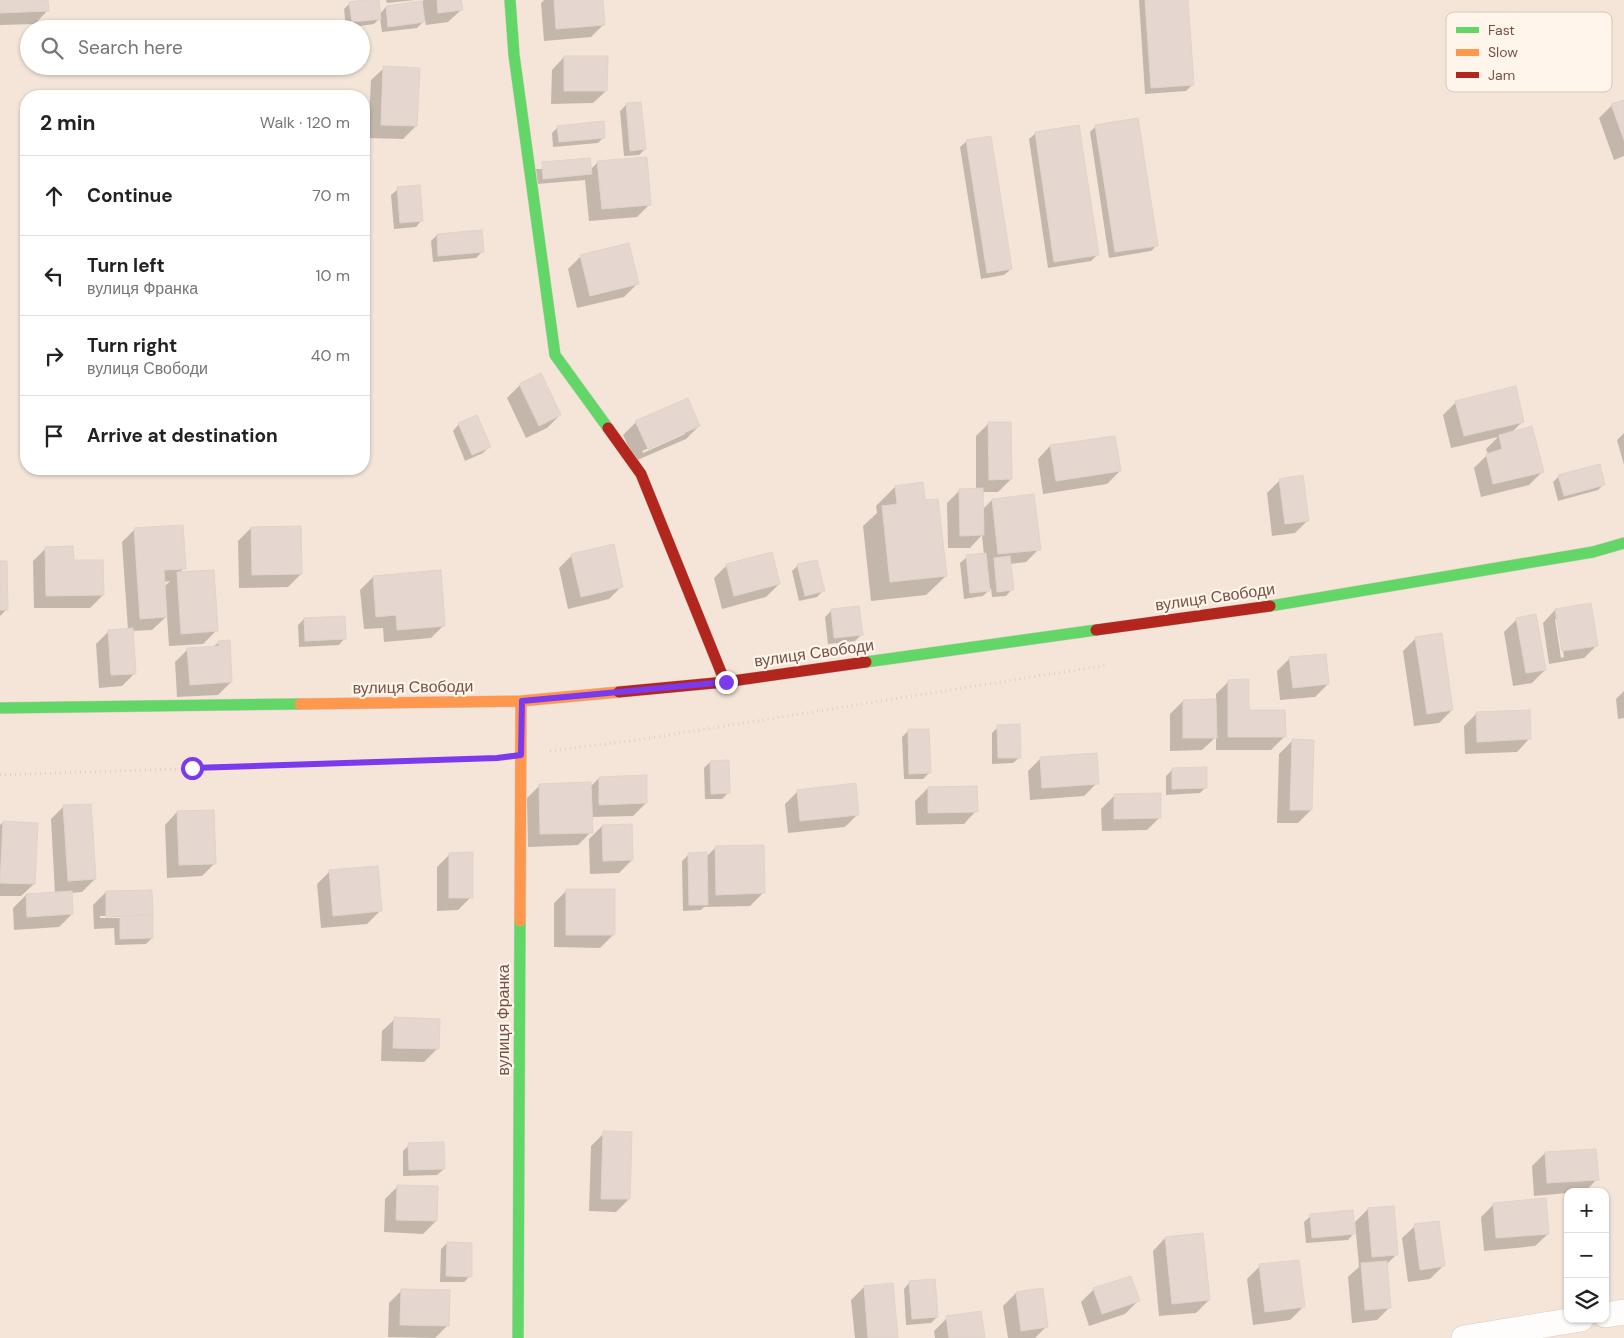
<!DOCTYPE html>
<html lang="en">
<head>
<meta charset="utf-8">
<style>
	body { margin:0; font-family:"DM Sans",sans-serif; background:#f6f6f6; color:#222 }
	.controls { position:absolute; right:15px; bottom:15px; display:grid; overflow:hidden; border-radius:10px; box-shadow:0 1px 4px #0004 }
	.controls button { width:45px; height:45px; display:grid; place-items:center; padding:0; border:0; border-bottom:1px solid #e0e0e0; background:#fff; color:#222; font:25px sans-serif }
	.stop { position:absolute; width:15px; height:15px; margin:-11px; border:4px solid #7c3aed; border-radius:50%; background:#fff }
	.stop.end { background:#7c3aed; border-color:#fff; box-shadow:0 1px 5px #0008 }
	.list { margin:0; padding:0; list-style:none }
	h2 { display:flex; justify-content:space-between; align-items:center; height:65px; margin:0; padding:0 20px; font-size:21px }
	h2 small { font-size:16px; font-weight:400; color:#767676 }
	.list li { display:grid; grid-template-columns:32px 1fr auto; gap:15px; align-items:center; box-sizing:border-box; height:80px; padding:0 20px; border-top:1px solid #e0e0e0 }
	.list b { display:block; font-size:19px; white-space:nowrap }
	.list p { margin:0; font-size:16px; white-space:nowrap; color:#767676 }
	.list em { font-size:16px; font-style:normal; color:#767676 }
	.icon { flex:none; width:28px; height:28px; fill:none; stroke:currentColor; stroke-width:2; stroke-linecap:round; stroke-linejoin:round }
	.map { position:relative; flex:none; width:1624px; height:1338px; overflow:hidden }
	.search { position:absolute; background:#fff; box-shadow:0 1px 4px #0004; left:20px; top:20px; width:350px; height:55px; display:flex; align-items:center; gap:12px; box-sizing:border-box; padding:0 18px; border-radius:28px; color:#767676; font-size:19px }
	.panel { position:absolute; background:#fff; box-shadow:0 1px 4px #0004; left:20px; top:90px; width:350px; height:385px; border-radius:20px }
	.map>svg:first-child { display:block }
	.residential { fill:#f4e5d8; fill-rule:evenodd }
	.shadow { fill:#0003; fill-rule:evenodd }
	.building { fill:#e5d7d0; stroke:#e1d2ca }
	.lines { fill:none; stroke-linecap:round; stroke-linejoin:round }
	.street-casing { stroke:#d6cbc5; stroke-width:26 }
	.fast-casing { stroke:#d7cbc5; stroke-width:12 }
	.slow-casing { stroke:#d7cbc5; stroke-width:12 }
	.jam-casing { stroke:#d7cbc5; stroke-width:12 }
	.path { stroke:#dbd0cb; stroke-width:3; stroke-dasharray:1 4; stroke-linecap:butt }
	.street { stroke:#fefdfc; stroke-width:25 }
	.fast { stroke:#63d668; stroke-width:11 }
	.slow { stroke:#ff974d; stroke-width:11 }
	.jam { stroke:#b3261e; stroke-width:11 }
	.route { stroke:#7c3aed; stroke-width:6 }
	.labels { text-anchor:middle; dominant-baseline:central; stroke-width:4.5; stroke-linejoin:round; paint-order:stroke }
	.street-label { font-size:16px; fill:#795246; stroke:#fff5ea }
	.key { fill:#fff5ea; stroke:#d7c4b9; stroke-width:1 }
	.key-label { font-size:14px; fill:#795246 }
</style>
</head>
<body>
<div class="map">
<svg width="1624" height="1338" viewBox="0 0 1624 1338">
	<rect width="100%" height="100%" fill="#f8f0e8"/>
	<path class="residential" d="M0 0H1624V1338H0ZM29 29H361V66H29ZM26 96H364V469H26ZM1568 1192H1605V1319H1568Z"/>
	<path class="shadow" d="M0 0H47V11L35 24 0 25Z
		M378 0 380 14 386 7 423 2V0H460L461 10 448 22 426 25 425 20 417 28 382 32 380 18 374 24 346 28 344 9 350 3Z
		M386 0H415L387 3Z
		M544 0H602L604 24 591 37 544 41 541 3Z
		M1139 0H1186L1192 85 1186 91 1145 94Z
		M564 57 606 91 593 103 551 104 552 70Z
		M384 68 416 126 403 139 368 138 371 80Z
		M1624 101V156L1614 160 1599 118 1612 105Z
		M640 103 645 149 639 155 624 156 620 111 626 105Z
		M1096 126 1157 245 1151 251 1109 258 1090 132Z
		M558 127 604 137 598 143 553 147 552 133Z
		M1036 133 1097 255 1091 261 1048 268 1029 139Z
		M967 141 1011 269 1004 275 981 279 960 147Z
		M598 162 650 204 637 217 589 221 585 180 538 184 536 169 590 170Z
		M398 189 422 220 416 227 394 229 391 195Z
		M437 235 482 252 476 258 433 262 431 241Z
		M581 256 637 284 624 297 577 308 568 269Z
		M520 385 560 415 547 428 526 438 507 398Z
		M1456 402 1523 421 1511 433 1542 472 1529 485 1481 497 1474 468 1488 454 1486 449 1498 437 1451 448 1443 415Z
		M636 422 699 426 686 439 635 461 623 435ZM685 432V434L643 453 642 451Z
		M989 423 1011 479 998 492H982V510L992 500 1039 549 1026 562 1010 564 1012 589 1006 596 992 597 991 588 983 596 964 599 960 563 967 557 984 555 982 535 970 548H948L947 503 960 490H976V436Z
		M459 424 489 447 483 453 465 461 453 431Z
		M1624 433V465L1617 440Z
		M1050 446 1120 471 1107 484 1043 494 1038 459Z
		M1559 476 1604 484 1598 490 1558 501 1553 482Z
		M1280 480 1308 520 1295 533 1272 536 1267 493Z
		M895 487 924 502 946 576 926 595 871 601 863 526 877 513 876 506Z
		M251 528 301 574 288 587 239 588 238 541Z
		M135 529 184 568 179 573 216 631 203 644 169 646 167 616 152 630 132 631 135 673 122 686 99 688 96 644 109 631 128 630 122 542ZM170 581 164 587 163 582Z
		M46 548 73 562 103 595 90 608H34L33 561Z
		M572 555 622 586 609 599 568 609 559 568Z
		M0 562 7 609 0 616Z
		M727 565 779 584 766 597 722 609 714 578Z
		M798 565 823 591 817 597 799 601 792 571Z
		M373 577 444 625 431 638 384 642 383 628 364 629 360 590Z
		M858 608 861 635 855 641 828 644 825 617 831 611Z
		M1555 610 1597 645 1584 658 1549 664 1543 623ZM1555 619H1558L1564 657 1561 658Z
		M304 619 345 638 339 645 299 647 298 625Z
		M1517 619 1545 670 1532 683 1513 686 1504 632Z
		M1416 638 1452 710 1439 723 1414 726 1403 651Z
		M219 642 231 682 218 695 177 697 175 662 188 649 213 647Z
		M1290 658 1328 684 1315 697 1280 700 1277 671Z
		M1229 681 1248 711 1284 737 1271 750H1216V737L1202 750 1170 751V714L1183 701 1216 700V694Z
		M1624 691V718L1618 719 1616 699Z
		M1477 713 1529 739 1517 752 1465 754 1464 726Z
		M998 727 1020 757 1013 763 992 764V733Z
		M909 730 929 773 923 779H904L902 737Z
		M1292 741 1311 810 1298 823H1277L1279 754Z
		M1041 758 1097 783 1084 796 1030 800 1028 771Z
		M710 762 728 793 722 799H705L704 768Z
		M1172 770 1206 787 1200 793 1166 795V776Z
		M599 778 646 803 633 816 591 817V832L578 845 528 847 527 798 540 785 590 787Z
		M928 788 976 811 964 824 916 825 915 801Z
		M798 791 858 814 845 827 788 833 785 804Z
		M1114 796 1160 817 1147 830 1102 831 1101 809Z
		M64 806 95 879 82 892 70 893 72 914 59 927 14 930 13 908 26 895 55 894 51 819Z
		M177 812 215 863 202 876 167 878 165 825Z
		M3 822 34 884 21 896H0V825Z
		M602 826 632 860 619 873 590 874 589 839Z
		M715 848 763 893 750 906 704 907 701 910 683 911 682 861 688 855 706 857Z
		M450 854 471 897 458 910 437 911V867Z
		M330 871 380 911 367 924 321 928 317 884Z
		M567 890 613 935 600 948 554 947V903Z
		M106 892 152 938 146 944 115 945 114 928 94 929 93 905ZM123 915 120 918H100V916Z
		M395 1019 437 1049 424 1062 381 1061 382 1031Z
		M604 1133 629 1199 616 1212 589 1211 591 1146Z
		M409 1145 444 1169 437 1175 403 1176V1151Z
		M1545 1153 1597 1179 1585 1192H1568V1193L1534 1196 1532 1166Z
		M398 1186 436 1221 423 1234 384 1232 385 1199Z
		M1494 1204 1548 1234 1535 1246 1484 1251 1481 1217Z
		M1368 1209 1397 1254 1386 1265 1390 1307 1377 1320 1352 1323 1348 1277 1359 1267 1355 1222Z
		M1311 1216 1354 1233 1348 1240 1306 1243 1304 1222Z
		M1415 1226 1443 1266 1430 1279 1408 1282 1402 1238Z
		M1165 1238 1209 1300 1196 1313 1159 1316 1153 1251Z
		M447 1243 470 1276 464 1282H440L441 1249Z
		M1260 1266 1303 1307 1290 1320 1253 1325 1247 1279Z
		M910 1282 937 1317 931 1323 906 1325 904 1289Z
		M864 1287 897 1338H855L851 1300Z
		M1094 1289 1138 1301 1125 1314 1089 1326 1081 1302Z
		M402 1290 448 1325 435 1338 388 1337 389 1303Z
		M1016 1293 1046 1327 1035 1338H1008L1003 1306Z
		M947 1318 984 1338H935L934 1331Z"/>
	<path class="building" d="M0 0H48L49 11 0 13Z
		M366 0H379L381 19 352 22 349 2Z
		M437 0H461L463 10 438 13Z
		M554 0H603L605 25 556 29Z
		M1145 0H1188L1194 85 1151 88Z
		M422 1 425 22 388 27 386 6Z
		M564 56H608L607 91H564Z
		M383 66 420 68 417 126 381 125Z
		M1624 100V140L1611 104Z
		M641 102 646 149 630 151 626 103Z
		M1138 118 1158 246 1115 252 1095 125Z
		M604 121 605 138 559 142 557 126Z
		M1079 125 1099 255 1054 262 1035 132Z
		M991 136 1012 269 987 273 966 140Z
		M647 157 651 205 602 209 597 161Z
		M590 158 592 174 543 179 542 162Z
		M420 185 423 221 400 223 397 187Z
		M482 230 484 252 438 256 437 234Z
		M629 243 639 284 590 296 580 255Z
		M541 373 561 415 539 426 519 384Z
		M1516 386 1524 422 1464 436 1455 401Z
		M688 398 700 426 648 449 635 421Z
		M477 415 491 447 472 455 458 423Z
		M988 422H1011L1012 479 989 480Z
		M1532 426 1544 472 1493 484 1486 454 1502 449 1499 435Z
		M1115 436 1121 471 1056 481 1050 445Z
		M1600 464 1605 485 1564 496 1558 475Z
		M1303 475 1309 521 1285 524 1279 479Z
		M923 482 925 500 938 499 947 576 890 582 882 506 897 504 895 486Z
		M983 488 984 535 960 536 959 489Z
		M1034 494 1041 550 998 554 992 499Z
		M183 525 186 569 164 570 167 617 140 619 134 528Z
		M301 526 302 574 252 575 251 527Z
		M614 544 623 587 581 597 571 554Z
		M73 546 74 560H103L104 595 46 596 45 547Z
		M772 552 780 584 734 596 726 564Z
		M986 553 990 591 970 593 966 555Z
		M1010 556 1014 590 997 592 994 558Z
		M817 560 825 591 805 596 797 564Z
		M0 561H7L8 610H0Z
		M214 570 218 631 181 634 177 572Z
		M441 570 445 626 397 630 396 615 376 617 373 576Z
		M1591 603 1598 646 1562 651 1555 609Z
		M859 606 863 635 834 638 831 609Z
		M1536 614 1546 670 1526 673 1516 618Z
		M345 616 346 639 305 641 304 618Z
		M133 628 136 674 111 675 108 630Z
		M1442 633 1453 710 1427 714 1415 637Z
		M230 640 232 682 190 685 187 648 219 646 218 641Z
		M1326 654 1329 684 1293 688 1289 657Z
		M1249 679V710H1285L1286 737H1228V680Z
		M1216 699 1217 738H1183V700Z
		M1530 710 1531 739 1477 742 1476 712Z
		M1020 724 1021 758H998L997 725Z
		M908 729H929L931 773 909 774Z
		M1292 739 1314 740 1312 810H1290Z
		M1097 753 1099 784 1042 788 1040 757Z
		M729 760 730 793 711 794 710 761Z
		M1207 767V788L1172 789V768Z
		M647 775V803L599 805V777Z
		M591 782 593 833 540 834 539 784Z
		M856 783 859 815 800 821 797 790Z
		M977 786 978 812 928 813V787Z
		M1161 793V818L1114 819V794Z
		M91 804 96 879 68 881 63 805Z
		M214 810 216 864 179 865 177 811Z
		M3 821 38 823 35 884 0 883Z
		M632 824 633 860 603 861 602 825Z
		M764 845 765 893 716 895 715 846Z
		M473 852V898H449V853Z
		M707 852 708 905H689L688 853Z
		M378 866 382 911 333 916 329 870Z
		M566 889H615V935H566Z
		M152 890 153 915 106 917V891Z
		M72 891 73 914 27 917 26 894Z
		M153 915V938L120 939V916Z
		M394 1017 440 1019 439 1049 393 1048Z
		M603 1131 632 1132 630 1199H601Z
		M444 1142 445 1169 409 1170 408 1143Z
		M1596 1149 1599 1180 1547 1183 1545 1152Z
		M397 1185 438 1186 437 1221 396 1220Z
		M1546 1198 1549 1234 1496 1238 1493 1203Z
		M1394 1206 1398 1255 1372 1257 1368 1208Z
		M1353 1210 1355 1234 1312 1238 1310 1214Z
		M1439 1221 1445 1266 1420 1270 1414 1224Z
		M1203 1233 1210 1300 1172 1304 1165 1237Z
		M447 1242 472 1243V1277L446 1276Z
		M1299 1260 1305 1307 1265 1312 1259 1264Z
		M1387 1261 1391 1308 1365 1310 1361 1263Z
		M1131 1276 1140 1301 1102 1314 1093 1288Z
		M935 1279 938 1317 912 1319 909 1281Z
		M893 1283 898 1338H868L864 1286Z
		M1043 1288 1048 1327 1021 1331 1016 1292Z
		M401 1289 450 1290 449 1326 400 1325Z
		M981 1311 985 1338H949L946 1316Z"/>
	<g class="lines">
		<g class="street-casing">
			<path id="street" d="M1605 1315 1624 1312
				M1464 1338 1581 1319"/>
		</g>
		<g class="fast-casing">
			<path id="fast" d="M510 0 514 55 555 355 608 428
				M1270 606 1593 552 1624 543
				M866 662 1096 630
				M0 708 300 704
				M518 1338 520 921"/>
		</g>
		<g class="slow-casing">
			<path id="slow" d="M300 704 521 701 619 692
				M520 921 521 701"/>
		</g>
		<g class="jam-casing">
			<path id="jam" d="M608 428 641 474 725 682
				M1096 630 1270 606
				M619 692 725 682 866 662"/>
		</g>
		<path class="path" d="M550 751 637 740 1107 665
			M0 775 492 758"/>
		<use href="#street" class="street"/>
		<use href="#fast" class="fast"/>
		<use href="#slow" class="slow"/>
		<use href="#jam" class="jam"/>
	</g>
	<g class="lines">
		<path class="route" d="M192 768 497 758 521 755 522 701 726 682"/>
	</g>
	<g class="labels">
		<g class="street-label">
			<text transform="translate(1215 597) rotate(-8)">вулиця Свободи</text>
			<text transform="translate(814 653) rotate(-8)">вулиця Свободи</text>
			<text transform="translate(413 687) rotate(-1)">вулиця Свободи</text>
			<text transform="translate(503 1020) rotate(-90)">вулиця Франка</text>
		</g>
	</g>
	<rect x="1446" y="12" width="166" height="80" rx="8" class="key"/>
	<rect x="1456" y="27" width="23" height="6" fill="#63d668"/>
	<rect x="1456" y="49" width="23" height="7" fill="#ff974d"/>
	<rect x="1456" y="72" width="23" height="6" fill="#b3261e"/>
	<g class="key-label">
		<text x="1488" y="35">Fast</text>
		<text x="1488" y="57">Slow</text>
		<text x="1488" y="80">Jam</text>
	</g>
</svg>
<div class="controls">
<button>+</button>
<button>−</button>
<button><svg class="icon" aria-label="layers" viewBox="0 0 24 24"><path d="M12 4l9 5-9 5-9-5zM3 14l9 5 9-5"/></svg></button>
</div>
<div class="stop" style="left:192px;top:768px"></div>
<div class="stop end" style="left:726px;top:682px"></div>
<div class="search"><svg class="icon" aria-label="search" viewBox="0 0 24 24"><circle cx="10" cy="10" r="6"/><path d="M15 15l6 6"/></svg>Search here</div>
<section class="panel">
<h2>2 min<small>Walk · 120 m</small></h2>
<ul class="list">
<li><svg class="icon" aria-label="ahead" viewBox="0 0 24 24"><path d="M12 20V5M6 11l6-6 6 6"/></svg><div><b>Continue</b></div><em>70 m</em></li>
<li><svg class="icon" aria-label="left" viewBox="0 0 24 24"><path d="M17 20v-9H6M10 6l-5 5 5 5"/></svg><div><b>Turn left</b><p>вулиця Франка</p></div><em>10 m</em></li>
<li><svg class="icon" aria-label="right" viewBox="0 0 24 24"><path d="M7 20v-9h11M14 6l5 5-5 5"/></svg><div><b>Turn right</b><p>вулиця Свободи</p></div><em>40 m</em></li>
<li><svg class="icon" aria-label="arrive" viewBox="0 0 24 24"><path d="M6 21V4h12l-3 4 3 4H6"/></svg><div><b>Arrive at destination</b></div></li>
</ul>
</section>
</div>
</body>
</html>
